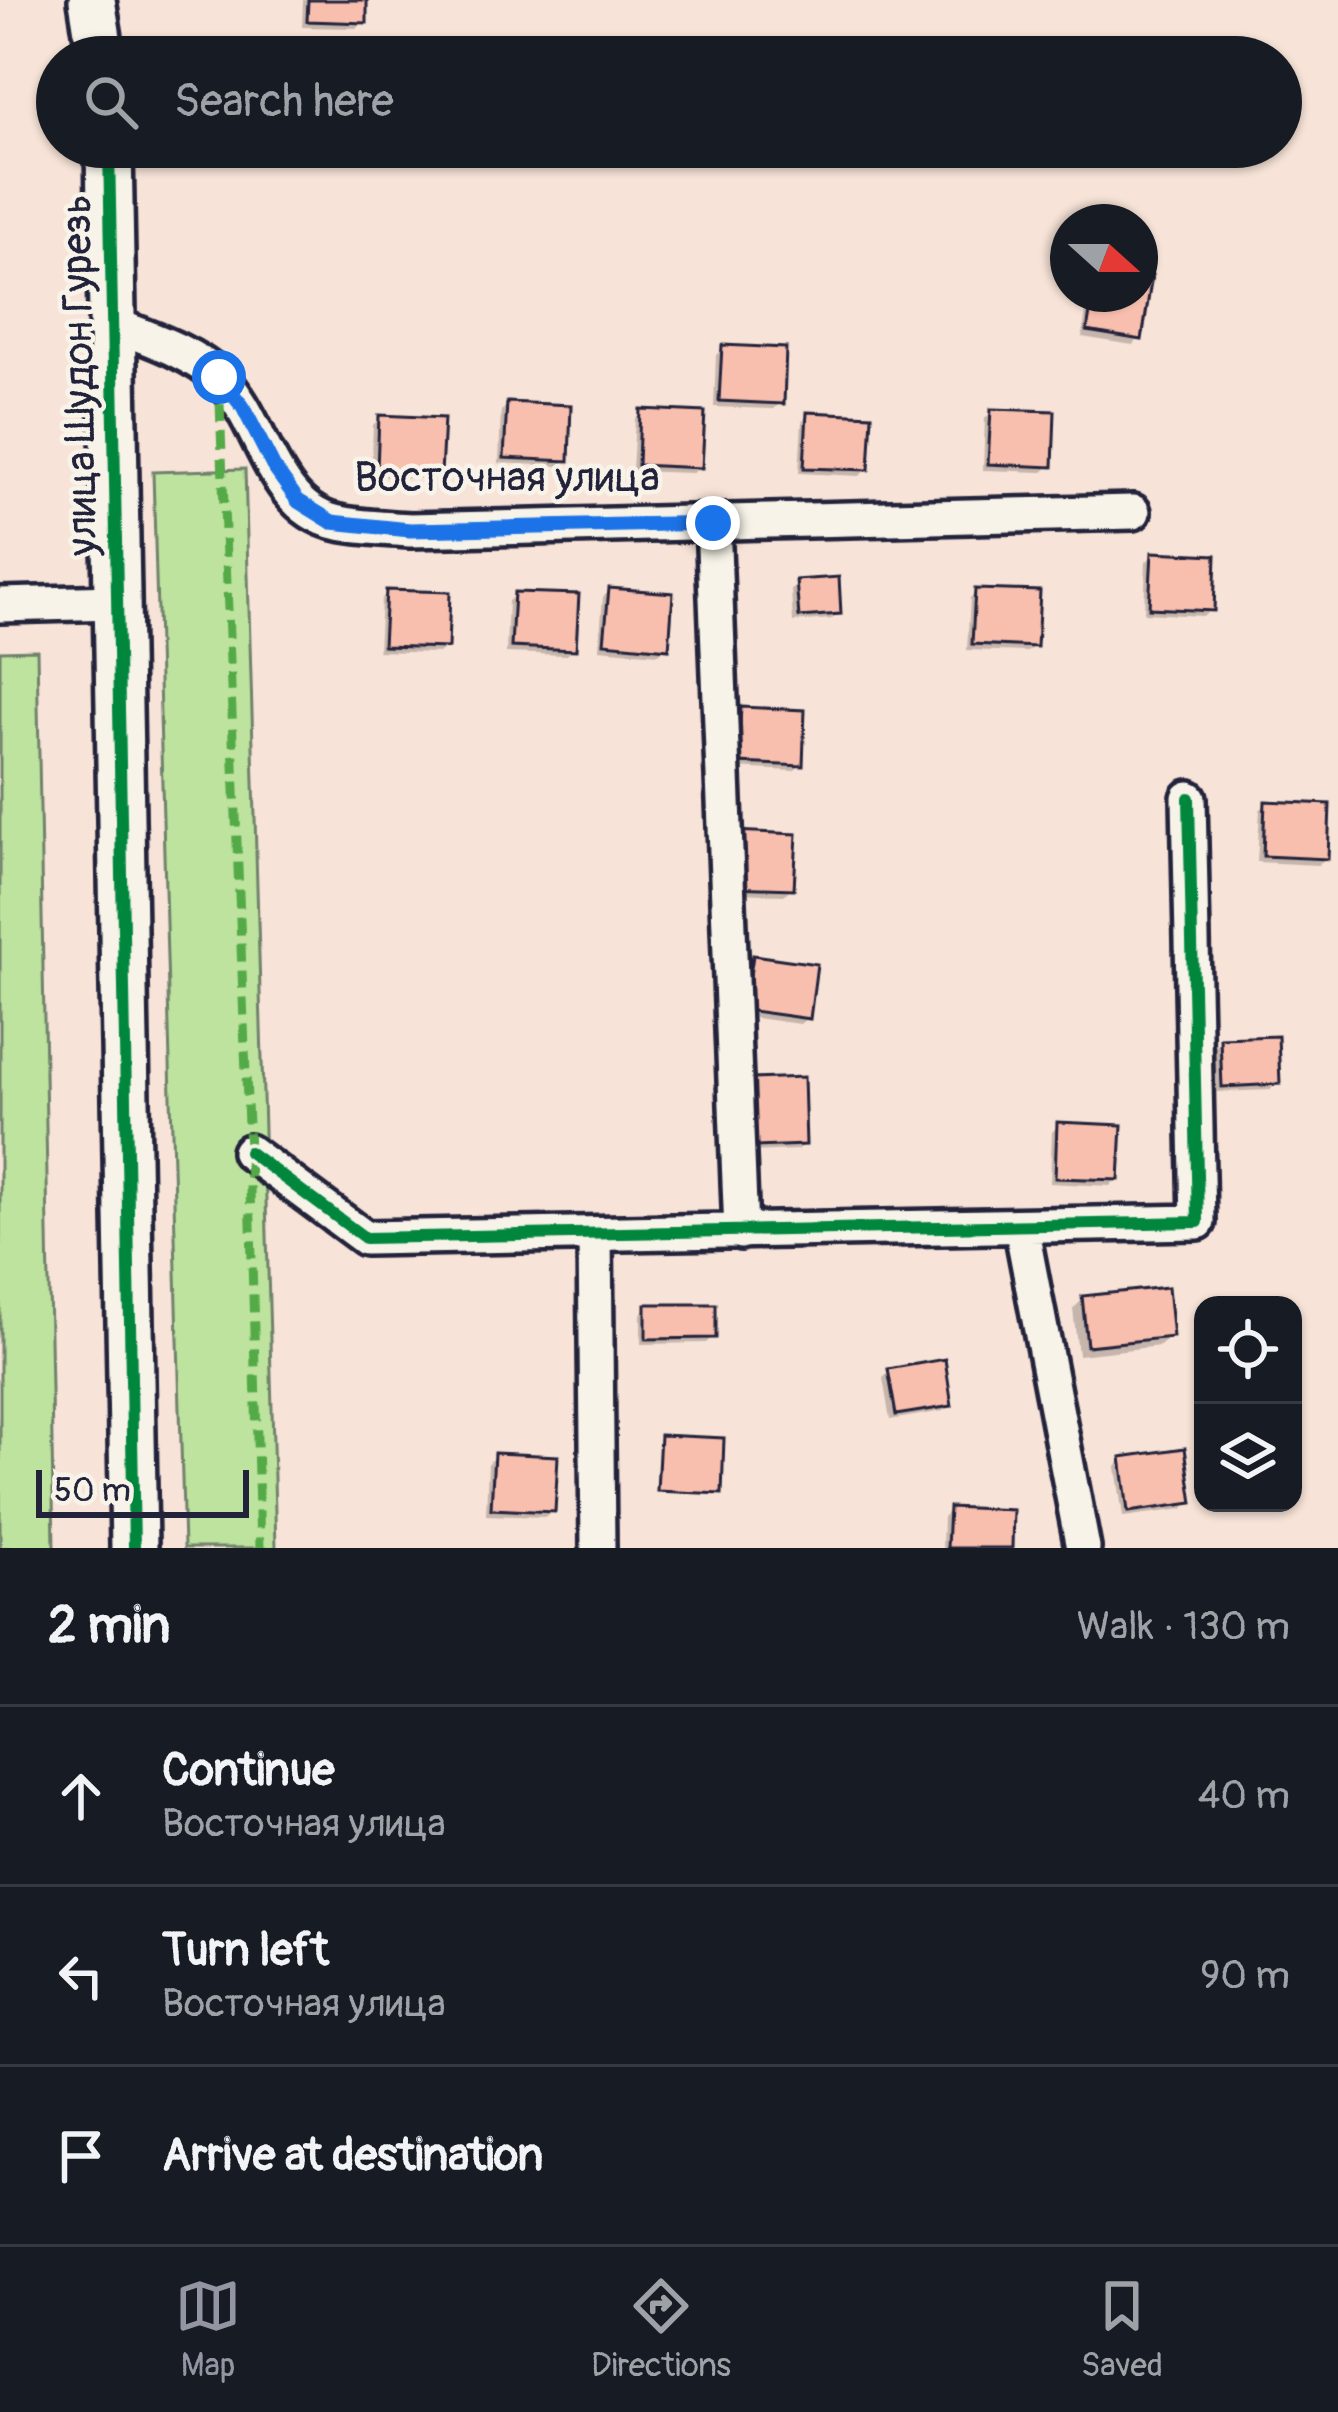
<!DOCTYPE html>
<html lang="en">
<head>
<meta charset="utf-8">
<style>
	body { margin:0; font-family:Pangolin,sans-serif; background:#242831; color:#f1f3f6 }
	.controls { position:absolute; right:36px; bottom:36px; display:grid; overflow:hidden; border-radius:24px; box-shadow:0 3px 9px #0004 }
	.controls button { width:108px; height:108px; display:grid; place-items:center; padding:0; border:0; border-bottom:3px solid #363941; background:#171b24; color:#f1f3f6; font:60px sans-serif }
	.compass { position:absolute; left:1050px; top:204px; width:108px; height:108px; border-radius:50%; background:#171b24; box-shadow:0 3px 9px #0004; rotate:111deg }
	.scale { position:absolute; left:36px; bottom:30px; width:213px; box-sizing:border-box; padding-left:12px; border:6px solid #22223b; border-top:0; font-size:33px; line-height:42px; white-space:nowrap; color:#22223b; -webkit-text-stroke:9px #f7f3e8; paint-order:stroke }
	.stop { position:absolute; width:36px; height:36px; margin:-27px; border:9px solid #1a73e8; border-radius:50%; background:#fff }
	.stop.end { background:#1a73e8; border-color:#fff; box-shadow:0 3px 12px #0008 }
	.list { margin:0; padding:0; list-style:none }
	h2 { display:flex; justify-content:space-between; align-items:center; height:156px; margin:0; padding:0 48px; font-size:51px }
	h2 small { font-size:39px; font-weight:400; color:#9ea1a6 }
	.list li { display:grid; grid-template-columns:78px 1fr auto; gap:36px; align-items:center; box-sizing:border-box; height:180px; padding:0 48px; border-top:3px solid #363941 }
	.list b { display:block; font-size:45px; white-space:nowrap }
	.list p { margin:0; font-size:39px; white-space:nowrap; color:#9ea1a6 }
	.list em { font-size:39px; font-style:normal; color:#9ea1a6 }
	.icon { flex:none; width:66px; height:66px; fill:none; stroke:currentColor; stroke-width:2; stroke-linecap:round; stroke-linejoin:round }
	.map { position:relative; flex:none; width:1338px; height:1548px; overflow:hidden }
	.search { position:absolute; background:#171b24; box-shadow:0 3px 9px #0004; left:36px; right:36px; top:36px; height:132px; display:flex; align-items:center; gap:30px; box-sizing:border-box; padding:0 42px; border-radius:66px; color:#9ea1a6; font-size:45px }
	.sheet { height:696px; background:#171b24 }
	nav { display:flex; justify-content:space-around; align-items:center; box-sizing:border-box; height:168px; border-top:3px solid #363941; background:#171b24; font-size:33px; color:#9ea1a6 }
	nav a { display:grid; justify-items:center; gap:6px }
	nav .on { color:#9495a2 }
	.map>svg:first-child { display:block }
	.green { fill:#bee39e; stroke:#70826c; stroke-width:3 }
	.shadow { fill:#0003 }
	.building { fill:#f8bfae; stroke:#22223b; stroke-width:3 }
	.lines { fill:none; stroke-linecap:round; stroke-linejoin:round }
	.street-casing { stroke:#22223b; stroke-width:42 }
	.secondary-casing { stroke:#22223b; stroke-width:54 }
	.street { stroke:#f7f3e8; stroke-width:33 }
	.secondary { stroke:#f7f3e8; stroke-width:45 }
	.quiet { stroke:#53aa46; stroke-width:9; stroke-dasharray:18 9; stroke-linecap:butt }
	.cycleway-casing { stroke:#f7f3e8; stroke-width:20 }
	.cycleway { stroke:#00873e; stroke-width:12 }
	.route { stroke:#1a73e8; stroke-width:15 }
	.labels { text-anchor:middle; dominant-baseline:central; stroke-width:9; stroke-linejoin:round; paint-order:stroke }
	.street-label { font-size:42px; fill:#22223b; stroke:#f7f3e8 }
</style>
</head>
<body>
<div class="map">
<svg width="1338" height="1548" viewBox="0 0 1338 1548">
	<rect width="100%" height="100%" fill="#f7e3d7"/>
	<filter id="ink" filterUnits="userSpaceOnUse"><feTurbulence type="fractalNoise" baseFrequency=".00833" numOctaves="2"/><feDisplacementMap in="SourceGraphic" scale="24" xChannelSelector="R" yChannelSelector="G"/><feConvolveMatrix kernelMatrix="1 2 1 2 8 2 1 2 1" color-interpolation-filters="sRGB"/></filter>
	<g filter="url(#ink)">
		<path class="green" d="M245 469 276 1548H184L153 472Z
			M37 650 54 1548H0V651Z"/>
		<path class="shadow" d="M303 0H364V22L357 28 302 27Z
			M1140 277 1149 278 1139 338 1133 345 1082 337 1089 294H1140Z
			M723 349 781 402 774 409 714 407 716 355Z
			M508 405 566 459 560 466 499 463 501 411Z
			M641 412 699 466 693 473 632 471 635 419Z
			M992 412 1050 466 1043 472 983 470 985 418Z
			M808 415 866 469 860 476 799 473 802 422Z
			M380 418 438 472 432 479 371 476 373 425Z
			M1153 555 1211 609 1204 616 1144 613 1146 562Z
			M798 583 838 613 832 619 793 622 791 590Z
			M610 591 666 647 659 654 599 649 603 597Z
			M976 592 1034 646 1027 652 967 650 970 598Z
			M387 593 445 647 438 653 378 651 381 599Z
			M515 595 573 649 567 655 506 653 508 601Z
			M742 710 800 765 794 771 733 768 736 717Z
			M1266 804 1325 858 1318 865 1257 862 1260 810Z
			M726 840 791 888 784 895 724 892Z
			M754 958 807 1018 800 1024 741 1016 747 965Z
			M1221 1041 1277 1083 1270 1090 1216 1092 1214 1048Z
			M754 1082 803 1144 797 1150 750 1152 748 1089Z
			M1059 1125 1116 1179 1110 1186 1050 1183 1052 1132Z
			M1083 1299 1170 1336 1160 1346 1078 1355 1073 1309Z
			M647 1307 713 1336 706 1343 641 1344V1314Z
			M890 1372 949 1405 943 1411 890 1420 883 1378Z
			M661 1438 719 1493 656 1492Z
			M495 1456 553 1511 546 1517 486 1515 488 1463Z
			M1122 1460 1189 1502 1183 1509 1123 1517 1116 1467Z
			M950 1510 1009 1548H942L943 1517Z"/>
		<path class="building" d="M308 0H367V23L307 21Z
			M1140 274 1152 275 1142 340 1087 331 1093 294H1140Z
			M722 345 786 348 784 404 719 401Z
			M507 402 571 405 569 461 504 458Z
			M640 409 705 412 702 468 638 465Z
			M991 409 1055 411 1053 467 988 464Z
			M807 412 872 415 869 470 804 468Z
			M379 415 444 418 441 474 377 471Z
			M1152 552 1216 555 1214 611 1149 608Z
			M839 577 841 614 799 617 796 580Z
			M609 588 673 593 669 649 604 643Z
			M975 589 1040 591 1037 647 972 644Z
			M386 590 450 592 448 648 383 646Z
			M514 592 579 594 576 650 511 647Z
			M741 707 805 710 803 766 738 763Z
			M1265 801 1330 804 1328 859 1263 856Z
			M732 831 797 834 794 889 729 887Z
			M753 955 817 964 810 1019 745 1010Z
			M1278 1036 1280 1084 1222 1087 1220 1038Z
			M804 1077 806 1145 755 1147 753 1079Z
			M1057 1122 1122 1125 1119 1180 1055 1178Z
			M1168 1287 1173 1337 1087 1346 1082 1296Z
			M646 1304H716V1338L646 1339Z
			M945 1359 952 1406 896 1415 888 1369Z
			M660 1435 724 1438 722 1494 657 1491Z
			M1185 1448 1193 1503 1128 1512 1121 1457Z
			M494 1453 558 1456 555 1512 491 1509Z
			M949 1507 1013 1510 1012 1548H947Z"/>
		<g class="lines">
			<g class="street-casing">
				<path id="street" d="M112 324C148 338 192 352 221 379 263 420 271 507 335 522 359 528 386 528 410 530L1133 512
					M713 522 741 1232
					M0 605 117 602
					M249 1152 365 1238 1198 1222 1189 798
					M1021 1226 1083 1548
					M595 1234 598 1548"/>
			</g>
			<g class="secondary-casing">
				<path id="secondary" d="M92 0 101 57
					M109 147 134 1548"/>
			</g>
			<use href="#street" class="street"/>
			<use href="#secondary" class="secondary"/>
			<path class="quiet" d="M219 377 249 1152 260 1548"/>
			<g class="cycleway-casing">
				<path id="cycleway" d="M109 147 134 1548
					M249 1152 365 1238 1198 1222 1189 798"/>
			</g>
			<use href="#cycleway" class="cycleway"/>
		</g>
	</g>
	<g class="lines" filter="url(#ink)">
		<path class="route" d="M219 377 243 407 273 466 298 501 332 522 410 530 713 523"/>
	</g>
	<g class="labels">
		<g class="street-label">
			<text transform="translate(80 375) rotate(-91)">улица Шудон Гурезь</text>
			<text x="507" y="478">Восточная улица</text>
		</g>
	</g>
</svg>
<div class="controls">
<button><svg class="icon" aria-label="locate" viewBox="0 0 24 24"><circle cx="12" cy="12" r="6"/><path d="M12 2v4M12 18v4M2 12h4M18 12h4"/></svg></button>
<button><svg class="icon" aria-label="layers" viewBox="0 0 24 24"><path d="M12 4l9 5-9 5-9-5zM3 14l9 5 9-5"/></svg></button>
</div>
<svg class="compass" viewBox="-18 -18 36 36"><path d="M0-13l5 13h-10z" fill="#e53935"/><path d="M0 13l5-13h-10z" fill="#9ea1a6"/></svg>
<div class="scale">50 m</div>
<div class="stop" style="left:219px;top:377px"></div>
<div class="stop end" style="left:713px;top:523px"></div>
<div class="search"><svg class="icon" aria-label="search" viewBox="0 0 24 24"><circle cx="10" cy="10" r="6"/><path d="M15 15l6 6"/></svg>Search here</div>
</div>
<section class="sheet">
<h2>2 min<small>Walk · 130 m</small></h2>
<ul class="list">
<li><svg class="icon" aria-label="ahead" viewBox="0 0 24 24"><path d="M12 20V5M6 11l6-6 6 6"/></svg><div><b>Continue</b><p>Восточная улица</p></div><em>40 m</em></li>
<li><svg class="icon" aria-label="left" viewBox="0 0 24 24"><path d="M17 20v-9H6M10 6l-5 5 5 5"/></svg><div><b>Turn left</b><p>Восточная улица</p></div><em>90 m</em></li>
<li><svg class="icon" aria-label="arrive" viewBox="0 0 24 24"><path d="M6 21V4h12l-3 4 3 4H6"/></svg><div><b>Arrive at destination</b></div></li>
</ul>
</section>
<nav>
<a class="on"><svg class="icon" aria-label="map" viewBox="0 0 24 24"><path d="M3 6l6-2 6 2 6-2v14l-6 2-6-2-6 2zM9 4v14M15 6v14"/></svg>Map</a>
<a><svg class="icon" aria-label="directions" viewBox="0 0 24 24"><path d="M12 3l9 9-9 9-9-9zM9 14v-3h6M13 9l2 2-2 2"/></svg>Directions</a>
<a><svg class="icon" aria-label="saved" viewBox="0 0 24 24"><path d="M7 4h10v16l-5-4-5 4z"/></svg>Saved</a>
</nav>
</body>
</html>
